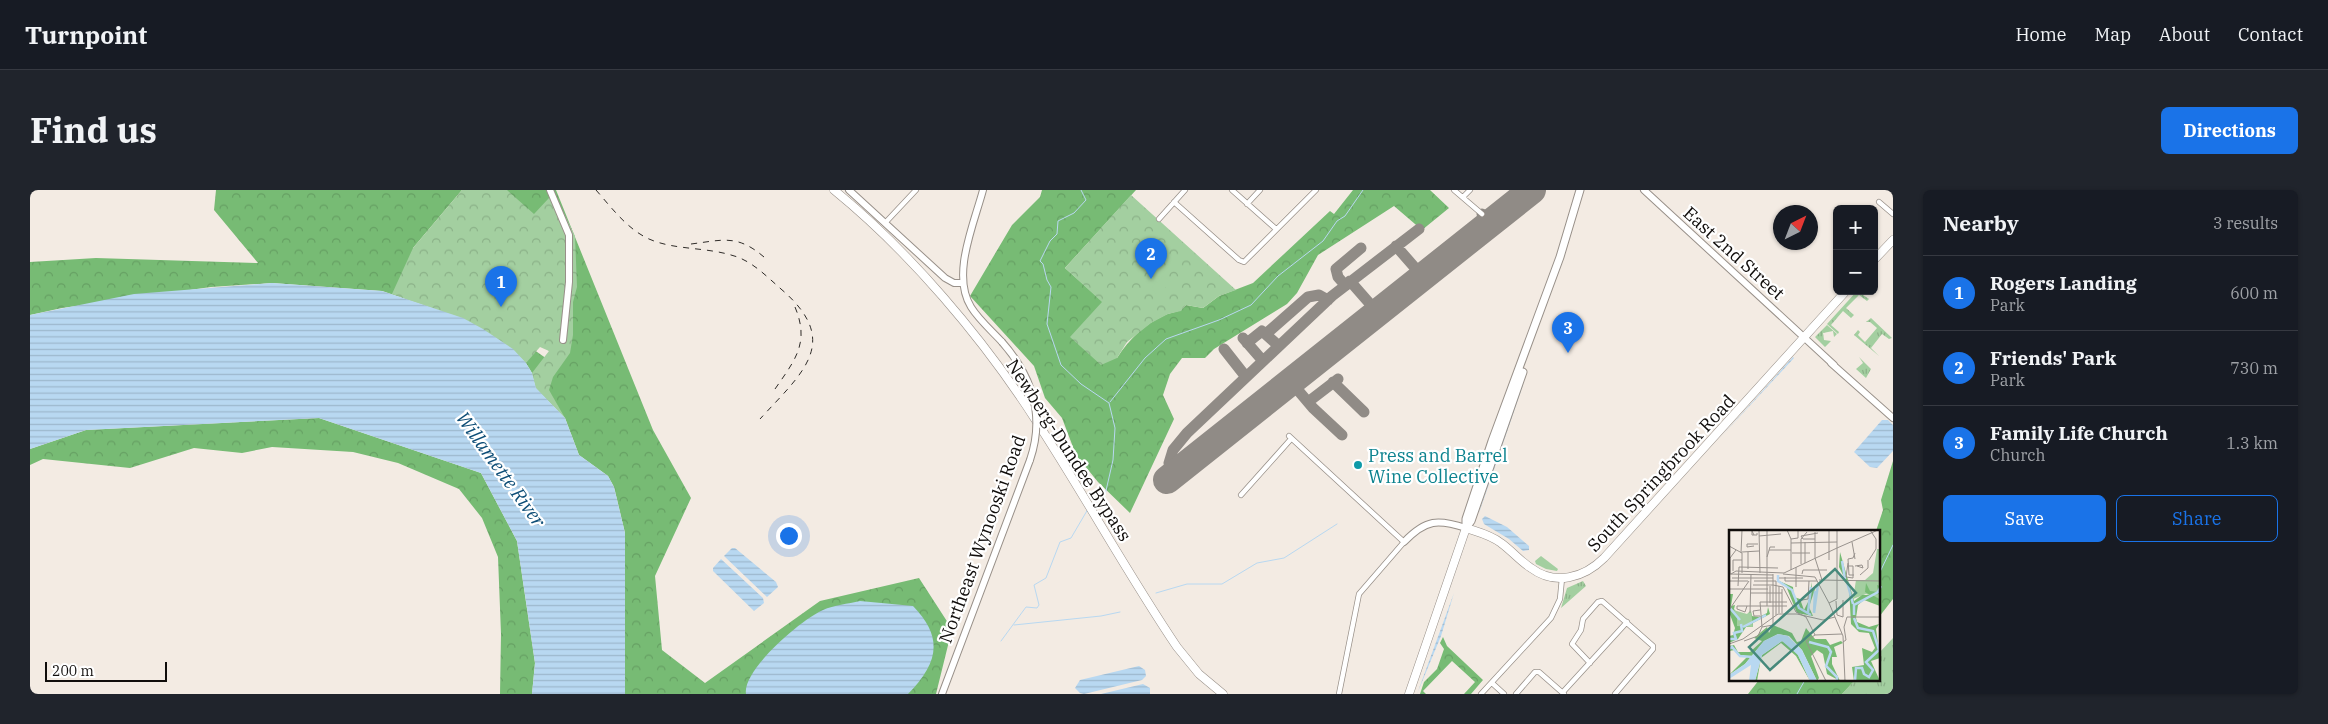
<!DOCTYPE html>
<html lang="en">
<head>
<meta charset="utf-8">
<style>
	body { margin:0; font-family:"IBM Plex Serif",serif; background:#20242c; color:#f1f3f6 }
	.controls { position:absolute; right:15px; top:15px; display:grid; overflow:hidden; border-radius:8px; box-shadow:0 1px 4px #0004 }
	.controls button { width:45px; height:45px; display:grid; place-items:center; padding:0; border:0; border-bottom:1px solid #363941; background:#171b24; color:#f1f3f6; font:25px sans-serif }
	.compass { position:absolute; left:1743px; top:15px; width:45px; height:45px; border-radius:50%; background:#171b24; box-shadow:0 1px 4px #0004; rotate:42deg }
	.scale { position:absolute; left:15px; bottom:12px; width:122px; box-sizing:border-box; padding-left:5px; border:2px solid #100d0b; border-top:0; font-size:14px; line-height:18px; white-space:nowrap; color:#100d0b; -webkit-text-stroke:4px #fff; paint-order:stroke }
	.you { position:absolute; left:758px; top:345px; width:18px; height:18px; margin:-12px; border:4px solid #fff; border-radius:50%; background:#1a73e8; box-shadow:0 0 0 8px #1a73e833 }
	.badge { display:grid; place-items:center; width:32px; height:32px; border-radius:50%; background:#1a73e8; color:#fff; font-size:16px; font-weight:700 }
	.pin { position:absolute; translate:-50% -41px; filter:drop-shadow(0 1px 2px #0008) }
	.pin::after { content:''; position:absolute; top:26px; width:18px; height:15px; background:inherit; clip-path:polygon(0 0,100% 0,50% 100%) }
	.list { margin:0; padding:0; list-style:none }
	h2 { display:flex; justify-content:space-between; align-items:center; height:65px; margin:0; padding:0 20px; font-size:21px }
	h2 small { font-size:16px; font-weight:400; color:#9ea1a6 }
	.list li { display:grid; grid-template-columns:32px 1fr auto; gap:15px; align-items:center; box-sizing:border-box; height:75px; padding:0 20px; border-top:1px solid #363941 }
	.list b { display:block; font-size:19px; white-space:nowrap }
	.list p { margin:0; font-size:16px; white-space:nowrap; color:#9ea1a6 }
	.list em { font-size:16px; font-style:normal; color:#9ea1a6 }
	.actions { display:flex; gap:10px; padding:15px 20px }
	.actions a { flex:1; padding:11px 0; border:1px solid #1a73e8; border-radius:8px; text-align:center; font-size:18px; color:#1a73e8 }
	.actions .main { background:#1a73e8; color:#fff }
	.map { position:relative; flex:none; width:1863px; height:504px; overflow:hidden; border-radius:8px }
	header { display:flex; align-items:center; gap:30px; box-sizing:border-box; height:70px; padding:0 25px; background:#171b24; border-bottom:1px solid #363941 }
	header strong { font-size:24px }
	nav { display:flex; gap:28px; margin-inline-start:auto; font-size:18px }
	.intro { display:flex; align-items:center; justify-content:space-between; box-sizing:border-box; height:120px; padding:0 30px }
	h1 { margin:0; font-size:35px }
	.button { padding:12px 22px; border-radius:8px; background:#1a73e8; color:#fff; font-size:18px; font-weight:700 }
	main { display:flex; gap:30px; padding:0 30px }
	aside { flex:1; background:#171b24; border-radius:8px; box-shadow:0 1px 4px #0004 }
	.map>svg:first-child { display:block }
	.grass { fill:url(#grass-tufts) }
	.forest { fill:url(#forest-crowns) }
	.park { fill:url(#park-crowns) }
	.pitch { fill:#a3cfa0 }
	.water { fill:url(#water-rules) }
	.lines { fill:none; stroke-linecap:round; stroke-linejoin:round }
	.stream { stroke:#b8d8f1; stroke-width:1 }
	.taxiway { stroke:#908b86; stroke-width:11 }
	.runway { stroke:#908b86; stroke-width:28 }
	.street-casing { stroke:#989089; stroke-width:6 }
	.secondary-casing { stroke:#989089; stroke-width:8 }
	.primary-casing { stroke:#989089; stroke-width:9 }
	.highway-casing { stroke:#989089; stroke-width:9 }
	.street { stroke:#fff; stroke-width:4.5 }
	.secondary { stroke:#fff; stroke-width:6 }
	.primary { stroke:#fff; stroke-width:7 }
	.highway { stroke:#fff; stroke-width:8 }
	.rail { stroke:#2e2b28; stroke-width:1; stroke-dasharray:6 6; stroke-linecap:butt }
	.secondary-bridge-casing { stroke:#989089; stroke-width:8; stroke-linecap:butt }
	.secondary-bridge { stroke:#fff; stroke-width:6 }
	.culture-dot { fill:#0f9aa8; stroke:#fff; stroke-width:2 }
	.labels { text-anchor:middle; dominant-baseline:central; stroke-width:4.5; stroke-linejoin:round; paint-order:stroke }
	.street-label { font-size:18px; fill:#100d0b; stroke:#fff }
	.culture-label { font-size:18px; fill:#0d838f; stroke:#fff; text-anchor:start }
	.water-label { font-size:19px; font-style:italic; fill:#0e4e77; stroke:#fff }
	.inset-river { fill:none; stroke:#b8d8f1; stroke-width:2.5 }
	.inset-road { fill:none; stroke:#98928d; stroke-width:1 }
	.view { fill:#46897b; fill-opacity:0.15; stroke:#46897b; stroke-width:2.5 }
	.inset-edge { fill:none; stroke:#100d0b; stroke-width:2.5 }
</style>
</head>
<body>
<header>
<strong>Turnpoint</strong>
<nav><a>Home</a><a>Map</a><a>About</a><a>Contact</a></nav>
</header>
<div class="intro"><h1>Find us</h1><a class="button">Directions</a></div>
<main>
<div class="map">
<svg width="1863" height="504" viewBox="0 0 1863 504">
	<defs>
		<pattern id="grass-tufts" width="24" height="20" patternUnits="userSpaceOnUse" patternTransform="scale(1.25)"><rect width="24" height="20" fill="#a3cfa0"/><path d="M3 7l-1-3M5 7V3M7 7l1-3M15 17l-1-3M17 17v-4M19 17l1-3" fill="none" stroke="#8bb188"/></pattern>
		<pattern id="forest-crowns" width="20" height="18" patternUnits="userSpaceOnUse" patternTransform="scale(1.25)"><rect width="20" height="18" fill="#77bb74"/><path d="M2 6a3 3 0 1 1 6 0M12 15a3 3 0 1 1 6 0" fill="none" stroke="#66a063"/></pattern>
		<pattern id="park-crowns" width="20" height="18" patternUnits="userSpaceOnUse" patternTransform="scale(1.25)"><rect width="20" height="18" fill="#a3cfa0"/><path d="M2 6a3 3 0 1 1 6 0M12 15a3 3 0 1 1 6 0" fill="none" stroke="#8bb188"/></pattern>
		<pattern id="water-rules" width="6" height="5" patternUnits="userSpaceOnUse" patternTransform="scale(1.25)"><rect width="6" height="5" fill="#b8d8f1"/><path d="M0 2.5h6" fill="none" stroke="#9db8cd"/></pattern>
	</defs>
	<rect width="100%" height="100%" fill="#f3ebe3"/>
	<path class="grass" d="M1827 101 1839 109 1837 111 1829 105 1816 118 1824 125 1821 128 1813 121 1801 135 1809 142 1808 144 1797 134Z
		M1841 128 1862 148 1859 149 1852 144 1841 158 1849 166 1824 145 1828 140 1830 142 1828 145 1835 152 1847 138 1840 132H1836Z
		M1797 135 1807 144 1804 147 1803 141 1793 143 1794 150 1801 151 1795 157 1785 147Z
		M1829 167 1841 179 1836 188 1826 179 1833 173Z
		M1511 366 1528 379 1527 381 1516 379 1506 374 1505 371Z
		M1553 391 1556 396 1531 418 1537 398Z
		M1863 448V504H1812L1825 490H1849V463Z"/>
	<path class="forest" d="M186 0H432L383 58 461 130 520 171 523 176 474 0H526L623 240 661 308 625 386 632 460 675 493 790 411 889 388 922 439 906 504H595V343L584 297 578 286 549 265 535 228 506 198 502 183 496 173 483 159 453 139 433 128 352 101 242 93 181 97 32 118 0 125V72L66 68 228 73 184 20Z
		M1012 0H1106L1035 78 1073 112 1087 168C1099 149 1115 134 1135 125 1144 121 1150 123 1156 115L1173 118 1189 106 1223 93 1300 21 1304 24 1323 0H1400L1419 18 1392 40 1364 16 1288 65 1267 103 1257 114 1184 159 1175 168H1152L1140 184 1133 205 1144 229 1100 323 1068 292 1046 265 1032 228 1015 208 1004 176 940 106 982 35 1010 7Z
		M289 228 451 283 487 351 505 473 502 504H470L471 444 468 367 452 328 429 299 368 273 323 262 242 257 212 263 164 258 100 278 13 269 0 275V259L56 240Z
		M1863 271V409L1849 427V342L1846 341 1853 320 1851 310Z
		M1413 447 1417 456 1453 490 1441 504H1434L1445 492 1422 471 1393 501 1396 504H1390L1394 492 1407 479 1414 459 1410 453Z
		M1729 490H1825L1812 504H1718Z"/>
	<path class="park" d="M432 0H477L504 24 519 8 525 5 545 46 547 97 543 112V145L540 163 523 187 519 200 535 228 506 198 502 183 519 161 510 157 496 173C459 134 411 122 362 104L383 58Z
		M1101 5 1206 100 1189 106 1173 118 1156 115 1151 121 1138 124 1121 133 1097 152 1087 168 1071 175 1040 147 1072 112 1035 78Z"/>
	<path class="pitch" d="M1133 86 1141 92 1128 105 1121 99Z"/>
	<path class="water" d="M242 93 352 101 433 128 453 139 483 159 496 173 502 183 506 198 535 228 549 265 578 286 584 297 595 343V504H502L505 473 487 351 451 283 289 228 56 240 0 259V125L104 104Z
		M1763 167 1764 168 1689 249Z
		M1494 188 1493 195 1449 323 1450 319Z
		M1852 230H1858L1863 235V261L1847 278 1840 277 1824 262Z
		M1455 326 1477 337 1499 356V360L1493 361 1479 349 1454 334 1452 329Z
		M702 358H705L746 392 748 397 737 407 694 366Z
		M691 369 733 408 734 413 724 421 683 381V378Z
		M1424 403 1411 446 1387 504Z
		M830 411 883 416C915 449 907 474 878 504H716C712 480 772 429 793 420 804 415 818 414 830 411Z
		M1109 476 1115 480 1116 486 1112 490 1054 504 1050 503 1045 498 1050 490Z
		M1113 494 1120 498V504H1071Z"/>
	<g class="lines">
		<path class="stream" d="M1051 0 1056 10 1044 23 1028 31 1027 44 1020 51 1010 71 1013 74 1017 90 1021 97 1017 134 1031 175 1051 194 1079 213 1085 238 1083 270 1075 305 1063 314
			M1080 212 1115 168 1136 149 1189 130 1221 115 1248 86 1293 51 1307 31 1315 26 1333 0
			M1849 384 1863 355
			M1126 403 1157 394H1192L1227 373 1254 368 1307 334
			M984 435 1071 426 1090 422
			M971 451 996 417 1007 418 1009 415 1004 395 1016 388 1030 352 1041 348 1058 319
			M1767 504 1775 490"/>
		<path class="taxiway" d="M1452 24 1461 33
			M1366 56 1393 87
			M1320 91 1348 123
			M1315 95 1308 87 1306 79 1331 58
			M1237 143 1278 107 1289 105 1298 110
			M1213 148 1233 171
			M1217 153 1232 141 1249 156
			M1194 159 1216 187
			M1261 192 1283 218 1312 245
			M1303 192 1334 222
			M1278 212 1308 189
			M1151 280H1143L1139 273 1143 260 1157 243 1302 106 1389 39"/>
		<path class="runway" d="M1137 290 1502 0"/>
		<g class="street-casing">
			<path id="street" d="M1202 0 1246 39
				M1424 0 1452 24
				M1433 7 1440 0
				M1144 12 1209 70 1214 72 1286 0
				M1849 12 1863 24
				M1217 14 1230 0
				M1129 29 1155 0
				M855 33 886 0
				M1259 246 1374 352 1329 404 1309 504
				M1211 305 1261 249
				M1560 473 1542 454 1551 440 1553 429 1568 412 1572 411 1623 456V459L1585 504
				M1462 493 1474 504
				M1533 502 1597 432
				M1451 504 1521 428 1530 409 1532 388
				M1486 504 1505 482H1509L1534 504"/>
		</g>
		<g class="secondary-casing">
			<path id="secondary" d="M520 0 539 45V92L533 150
				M819 0 915 88 924 93H932
				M953 0C944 34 921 85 941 117 949 130 962 141 972 152
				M1614 0 1804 175
				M1801 173 1863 228
				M1374 352C1396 329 1408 329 1436 338
				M912 504 1000 270"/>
		</g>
		<g class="primary-casing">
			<path id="primary" d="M1436 338V329L1462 251 1530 67 1550 0
				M1436 338 1441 331 1493 182"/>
		</g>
		<g class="highway-casing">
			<path id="highway" d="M804 0C880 62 952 147 1005 229 1054 304 1097 383 1147 457L1169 484 1193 504
				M1844 70 1863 50
				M1379 504 1436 338C1448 342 1461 345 1471 353 1482 361 1490 371 1501 378 1525 396 1554 388 1574 368L1816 101"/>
		</g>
		<use href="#street" class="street"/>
		<use href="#secondary" class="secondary"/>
		<use href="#primary" class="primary"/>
		<use href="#highway" class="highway"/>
		<path class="rail" d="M566 0C581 17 597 39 619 49 644 60 674 57 701 65 721 70 735 85 751 99 813 152 772 183 730 229
			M661 54C693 50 707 44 734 67
			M745 199C765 170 780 153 765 117"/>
		<g class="secondary-bridge-casing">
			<path id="secondary-bridge" d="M972 152C1002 186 1015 226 1000 270"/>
		</g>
		<use href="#secondary-bridge" class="secondary-bridge"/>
	</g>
	<circle class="culture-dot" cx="1328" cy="275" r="5"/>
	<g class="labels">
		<g class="street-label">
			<text transform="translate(1704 63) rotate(42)">East 2nd Street</text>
			<text transform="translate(1039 260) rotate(57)">Newberg-Dundee Bypass</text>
			<text transform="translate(1631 283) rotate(-47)">South Springbrook Road</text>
			<text transform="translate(952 349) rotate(-70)">Northeast Wynooski Road</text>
		</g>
		<g class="culture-label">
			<text x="1338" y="265">Press and Barrel<tspan x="1338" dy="21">Wine Collective</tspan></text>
		</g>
		<g class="water-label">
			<text transform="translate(471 279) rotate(54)">Willamette River</text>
		</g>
	</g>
	<g transform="translate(1699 340)">
		<rect width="151" height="151" fill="#f3ebe3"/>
		<path d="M148 19H151V69L137 64 124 69 127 50H136L144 43Z" fill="#a3cfa0"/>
		<path d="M111 22 125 71 133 65H141L136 62 137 53 141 61 149 62 148 55 151 56 150 64 143 65 151 69V76L135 70 129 75 127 88 128 92 140 97 150 94 147 99 151 128 142 131 151 151H125L123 137 135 135 133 118 143 122 146 118 140 103 130 102 122 94 120 57 110 37ZM48 50 64 57 65 67 71 69 75 80 80 70 83 52V59H86L80 77 84 86 68 83 57 56ZM0 64H4L2 76 6 75 5 79 13 89 22 82 23 86 30 87 38 83 39 77 41 84 24 93V97H17L9 109 0 113V106L4 105 6 98 0 82ZM44 95 63 103 68 112 72 111 77 98 86 109H97L101 115 112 111 114 113 105 117 108 127H103V134L111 151 98 144 94 124 88 120 82 126 90 148 88 151 73 120 60 106 49 104 35 111 16 134 0 145 18 127 10 126 6 120 0 121V116L5 115 9 122H21L33 111 25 108 38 97 40 103ZM53 111 63 117 69 125 81 151 67 126 52 113 32 128 28 151H26L33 125Z" fill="#77bb74"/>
		<path d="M1 79 18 84 22 80 24 97 8 96V86Z" fill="#a3cfa0"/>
		<path d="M49 104 59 106 73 120 88 151H81L69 125 53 111 33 125 26 151H20L22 135 0 149V145L16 134 35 111Z" fill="#b8d8f1"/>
		<path class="inset-river" d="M113 31 116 49M49 45V51L63 60 70 78 82 85M118 52 124 74M0 77 11 90M79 82 82 57M85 82 86 61M85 83 89 54M125 85V75L149 62 152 56M125 88 129 98 144 101 150 120 137 132 144 140 140 147 135 144 133 138H127L126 151M14 97 37 85M0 109H7L5 103 13 101 12 94M80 112 99 117 102 122 97 136 108 147V151M0 119 3 117 11 126 24 127"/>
		<path class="inset-road" d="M30 0 31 43M58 0 62 9V40M100 0V30M86 2V28L93 50M25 5 23 1V5H28V3M30 6 52 4M62 9 69 8V0M86 9H74L72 6 89 3M76 12V33M123 12 126 29M62 13 108 12M0 16 13 23V43M25 16 18 17V14H29M40 20H62M13 22 30 21M12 23 13 0M63 23H81M38 27 41 17H46M140 30 147 19V9L141 0M119 33 117 47 124 48V36H119M72 34V9L78 2M126 36 133 35 134 38 128 36M19 39V22M4 41V30H13M1 44V28L7 20M1 44 44 45M2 44 7 41 55 43 108 18V0M44 44V55L54 57 67 82 77 87 86 105 113 104M54 44 86 47 100 73M73 44 74 40H98M125 45H120L119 29 124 28 126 23M131 45 139 38V30M56 47V51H88M3 48H44M50 48H74M90 50 152 51M0 51H19M25 51H47V85M24 55H44V95M9 56 10 37 49 38M41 56V73M50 56V83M67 57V37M0 59H39M53 59V83M21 63H53M73 70 79 69 80 51M107 71 108 85 114 87V70M18 76 16 82 8 79V76H58M38 76V0M0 80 20 51M21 83 22 44M31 86H25L24 81 31 80M33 97 31 72H58M86 105 77 111 97 151M15 111 29 106 33 97 44 95M114 112 117 110 115 97 118 87H152M0 114 14 109 49 84H68L94 90 106 87M116 151 114 106 100 73 108 69V18L149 0"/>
		<path class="view" d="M106 39 127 63 41 140 20 117Z"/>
		<rect width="151" height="151" class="inset-edge"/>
	</g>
</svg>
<div class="controls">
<button>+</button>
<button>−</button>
</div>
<svg class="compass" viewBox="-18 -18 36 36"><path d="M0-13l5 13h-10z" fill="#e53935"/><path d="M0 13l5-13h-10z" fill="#9ea1a6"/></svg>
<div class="scale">200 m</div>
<div class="you"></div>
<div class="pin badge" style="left:471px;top:117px">1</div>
<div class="pin badge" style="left:1121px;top:89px">2</div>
<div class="pin badge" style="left:1538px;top:163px">3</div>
</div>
<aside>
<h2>Nearby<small>3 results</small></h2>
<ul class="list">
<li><span class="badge">1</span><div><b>Rogers Landing</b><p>Park</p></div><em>600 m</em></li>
<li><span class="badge">2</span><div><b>Friends' Park</b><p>Park</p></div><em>730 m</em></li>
<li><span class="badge">3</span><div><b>Family Life Church</b><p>Church</p></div><em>1.3 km</em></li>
</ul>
<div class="actions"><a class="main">Save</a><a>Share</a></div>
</aside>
</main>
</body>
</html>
